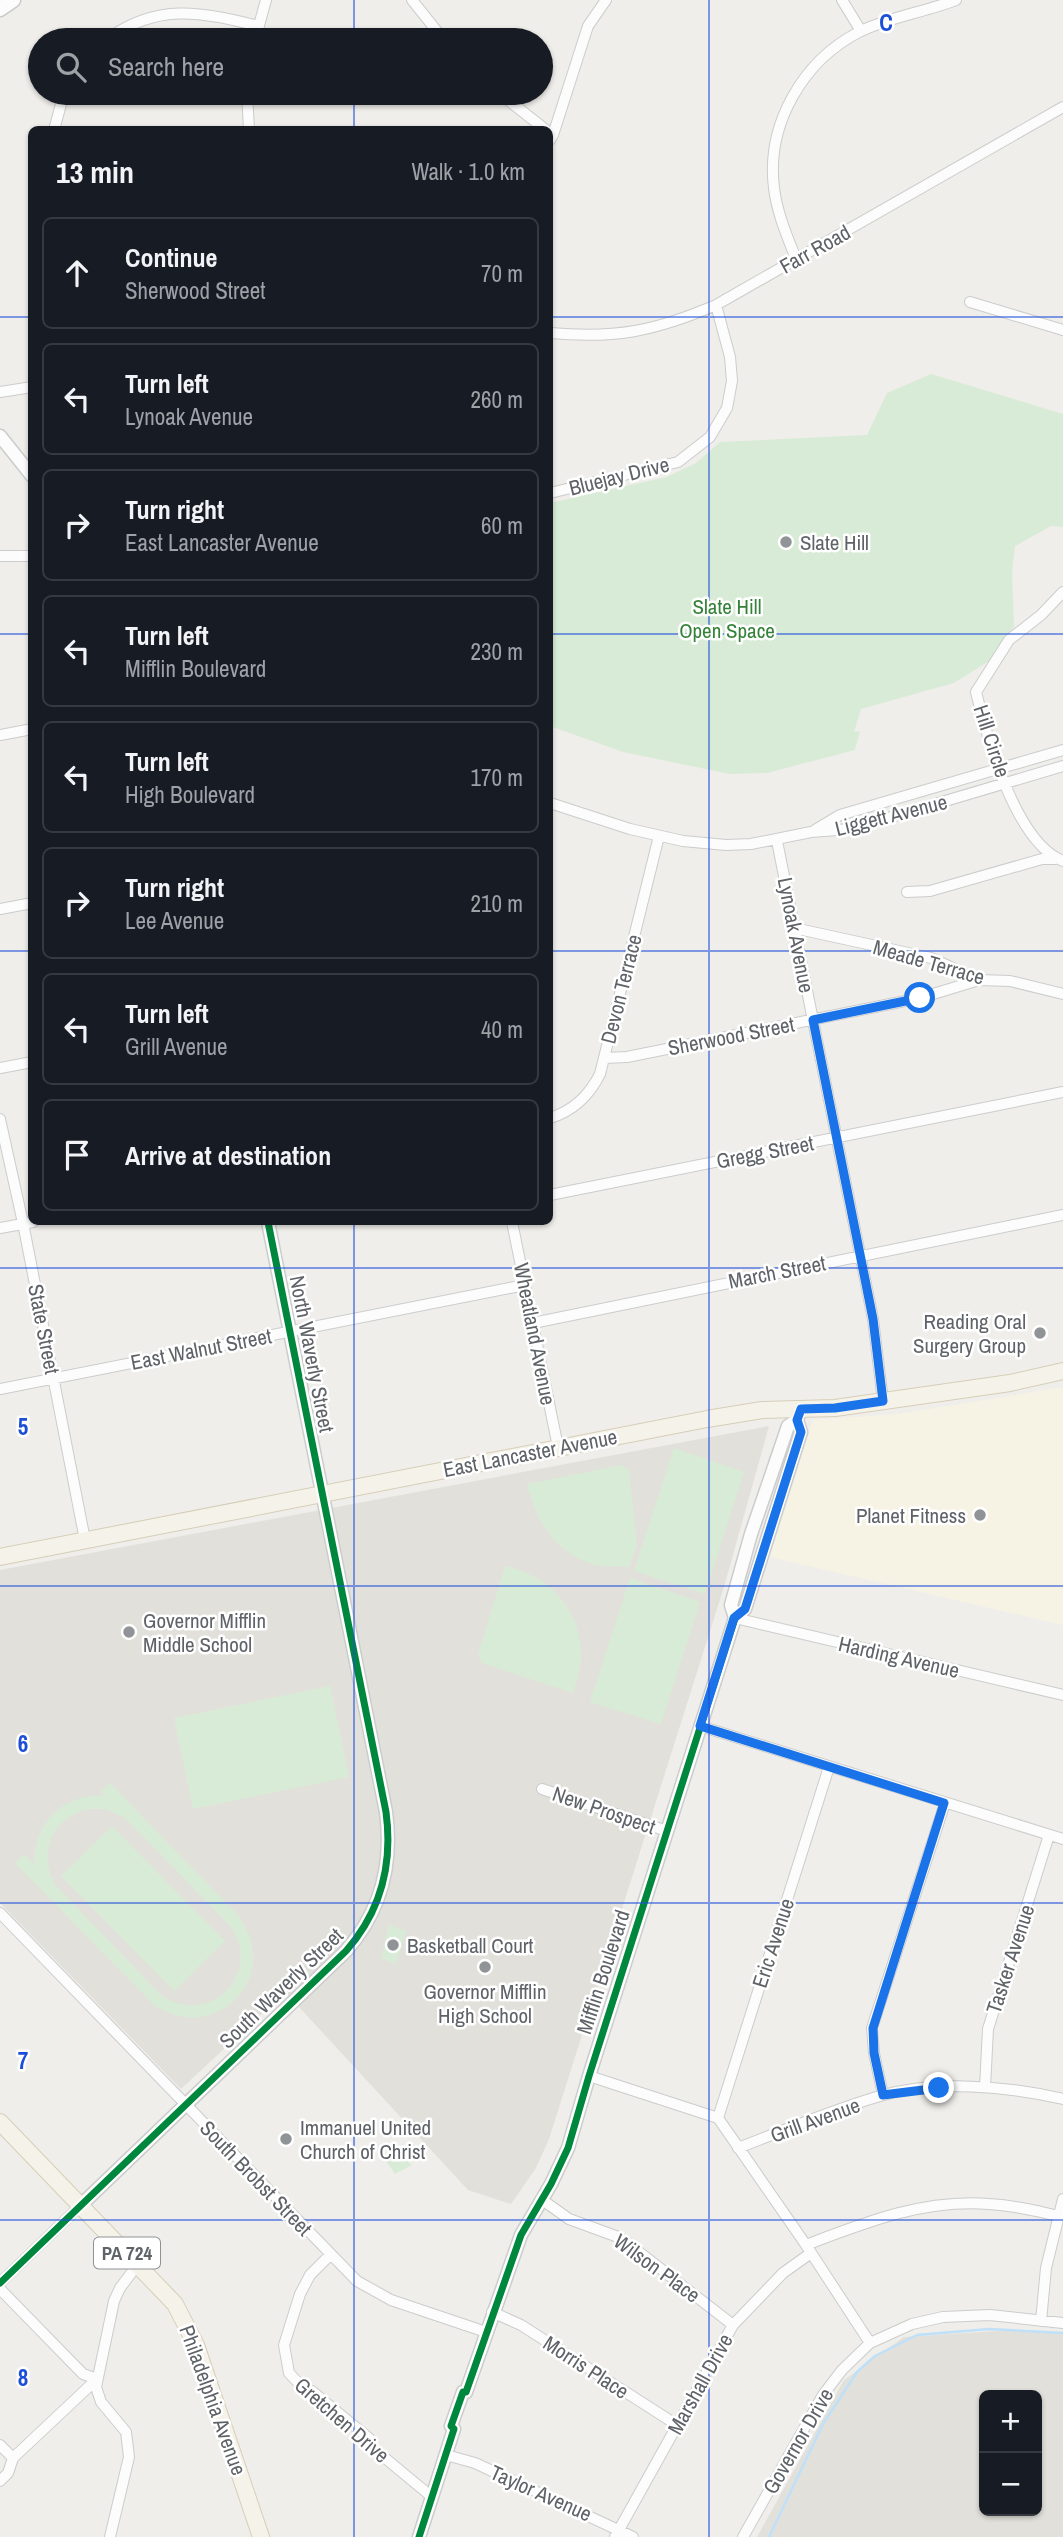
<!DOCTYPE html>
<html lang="en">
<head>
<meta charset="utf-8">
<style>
	body { margin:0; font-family:"Archivo Narrow",sans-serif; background:#20242c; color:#f1f3f6 }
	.controls { position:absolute; right:21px; bottom:21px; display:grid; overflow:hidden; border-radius:10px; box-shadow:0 2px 5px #0004 }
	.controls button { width:63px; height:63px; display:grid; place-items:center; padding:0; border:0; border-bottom:2px solid #363941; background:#171b24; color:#f1f3f6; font:35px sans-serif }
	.stop { position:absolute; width:21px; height:21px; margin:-16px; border:5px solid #1a73e8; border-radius:50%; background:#fff }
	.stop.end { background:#1a73e8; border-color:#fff; box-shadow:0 2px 7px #0008 }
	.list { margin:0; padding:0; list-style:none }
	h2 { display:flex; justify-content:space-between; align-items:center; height:91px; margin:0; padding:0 28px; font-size:30px }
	h2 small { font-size:23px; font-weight:400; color:#9ea1a6 }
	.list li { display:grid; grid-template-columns:46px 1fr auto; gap:21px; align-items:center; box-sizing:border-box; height:112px; margin:0 14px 14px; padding:0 14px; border:2px solid #363941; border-radius:10px }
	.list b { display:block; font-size:26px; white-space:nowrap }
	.list p { margin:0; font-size:23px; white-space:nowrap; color:#9ea1a6 }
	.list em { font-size:23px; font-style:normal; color:#9ea1a6 }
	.icon { flex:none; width:38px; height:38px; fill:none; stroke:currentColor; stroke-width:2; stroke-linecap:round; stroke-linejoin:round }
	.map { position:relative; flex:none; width:1063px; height:2537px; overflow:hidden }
	.search { position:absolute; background:#171b24; box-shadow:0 2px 5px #0004; left:28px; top:28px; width:525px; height:77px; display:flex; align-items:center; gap:18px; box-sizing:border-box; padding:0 24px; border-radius:38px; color:#9ea1a6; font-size:26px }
	.panel { position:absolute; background:#171b24; box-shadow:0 2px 5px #0004; left:28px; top:126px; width:525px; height:1099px; border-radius:10px }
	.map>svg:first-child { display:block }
	.commercial { fill:#f7f3e4 }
	.education { fill:#e2e0da; fill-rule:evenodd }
	.green { fill:#d8ebd6; fill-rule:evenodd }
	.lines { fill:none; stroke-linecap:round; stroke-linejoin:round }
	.stream { stroke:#bfe0f9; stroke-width:2.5 }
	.minor-casing { stroke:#cbcccc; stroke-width:12 }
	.tertiary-casing { stroke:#cbcccc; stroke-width:15 }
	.secondary-casing { stroke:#cacacb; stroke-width:17 }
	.primary-casing { stroke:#d7ceb8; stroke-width:18 }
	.minor { stroke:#fdfcfc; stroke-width:10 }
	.tertiary { stroke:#fdfcfc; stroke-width:12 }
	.secondary { stroke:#fdfcfc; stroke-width:14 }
	.primary { stroke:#f4f2e9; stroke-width:16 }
	.cycleway-casing { stroke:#fff; stroke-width:11 }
	.cycleway { stroke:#00873e; stroke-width:7 }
	.route { stroke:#1a73e8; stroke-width:9 }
	.grid { fill:none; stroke:#1d4ed8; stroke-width:2; stroke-opacity:0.55 }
	.poi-dot { fill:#919496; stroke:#fff; stroke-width:2.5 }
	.labels { text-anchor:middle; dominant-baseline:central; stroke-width:5; stroke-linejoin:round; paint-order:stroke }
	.shield { fill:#fff; stroke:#8f9295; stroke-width:2 }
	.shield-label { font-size:19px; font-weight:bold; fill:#5f6368 }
	.street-label { font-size:21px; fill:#5f6368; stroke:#fff }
	.poi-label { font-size:21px; fill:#5f6368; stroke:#fff; text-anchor:start }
	.park-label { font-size:21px; fill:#348238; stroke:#fff }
	.grid-label { font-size:23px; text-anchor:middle; font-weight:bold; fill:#1d4ed8; stroke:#fff; stroke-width:5; stroke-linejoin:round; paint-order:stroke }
</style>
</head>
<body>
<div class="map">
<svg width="1063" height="2537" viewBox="0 0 1063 2537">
	<rect width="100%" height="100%" fill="#efeeea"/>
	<path class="commercial" d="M1063 1387V1625L770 1557 813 1420 899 1414Z"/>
	<path class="education" d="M769 1426 724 1587 549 2139 536 2168 511 2204 468 2190 285 1992 181 2089 0 1903V1570Z
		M1012 2330 1063 2333V2537H757L844 2380 904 2337ZM984 2395H1037V2511H984Z"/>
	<path class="green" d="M931 374 1063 414V527L1051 526 1015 546 1012 573 1014 626 989 661 954 683 861 709 854 732 860 731 855 750 767 773 730 774 623 752 550 726V503L667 477 696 463 720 442 867 435 887 393Z
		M674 1448 744 1472 705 1594 634 1571Z
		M622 1465 629 1470 637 1546 629 1567C619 1566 606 1567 596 1565 556 1555 536 1520 527 1484Z
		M505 1566C547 1575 578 1605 581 1650 582 1665 577 1679 573 1693L482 1663 478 1655Z
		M630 1578 700 1602 661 1724 590 1702Z
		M330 1686 349 1777 193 1809 174 1718Z
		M110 1783 236 1913C285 1972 220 2046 155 2006L15 1863 24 1854 34 1864C34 1823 63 1793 104 1796L101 1791ZM89 1809H104L125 1818 232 1928C261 1977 210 2026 162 1996L56 1886C37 1854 52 1817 89 1809Z
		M112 1826 225 1941 174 1991 61 1876Z
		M389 1925 406 1931 396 1964 381 1958Z
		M399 2153 412 2165 395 2174 386 2161Z"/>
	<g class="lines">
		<path class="stream" d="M769 2537 823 2424 857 2372 875 2356 917 2335 989 2329 1063 2333"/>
		<g class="minor-casing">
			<path id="minor" d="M412 0 444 40
				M842 0 861 31
				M106 40C158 2 200 12 259 26
				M255 40 266 0
				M247 93 249 130
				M499 93 546 130
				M54 130 64 93
				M550 140 553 135 588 26 606 0
				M796 259C787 236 777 213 774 188 766 124 803 61 859 32 889 17 925 12 956 0
				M970 302 1063 330
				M550 333C616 339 655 331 716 305L1063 107
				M0 392 32 387
				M550 493 678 462 710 437 727 408 732 381 730 357 716 305
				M0 556H32
				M1063 592 1041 615 1009 640 976 692C987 738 1016 843 1063 861
				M0 735 32 729
				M550 803 630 829 683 841 726 845 751 844 811 832 851 829 1063 766
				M815 830 840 815 1063 750
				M777 841 873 1319 883 1401
				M907 892 930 891 1042 859H1055
				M0 909 32 903
				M794 928 931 958 979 980 1010 981 1063 994
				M604 1058 627 1057 920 998 979 980
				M0 1068 32 1062
				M550 1118C573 1111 589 1096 600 1074L659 836
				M0 1119 23 1223 85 1540
				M550 1195 1063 1092
				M512 1222 558 1447
				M0 1228 33 1222
				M533 1323 1063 1215
				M0 1389 525 1285
				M735 1618 1063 1695
				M700 1726 1063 1839
				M542 1789 667 1831
				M0 1913 357 2281 391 2300 486 2332
				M589 2076 718 2118 806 2245 870 2343
				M985 2087 988 2029 1049 1835
				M883 2095 874 2053 872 2028 945 1803
				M718 2118 829 1767
				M738 2148C785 2130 832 2110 880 2096 935 2080 1008 2086 1063 2099
				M541 2199 569 2219 621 2238 733 2325
				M806 2245C866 2222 924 2199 989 2204 1013 2205 1036 2211 1059 2216
				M331 2254 310 2275 300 2294 284 2345 289 2373 306 2391H312L370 2439 368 2444 432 2497
				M0 2283 80 2206
				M0 2289 83 2374 97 2379
				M492 2312 521 2325 677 2425
				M1041 2321 1046 2268 1063 2199
				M0 2445 13 2458
				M446 2455 475 2463 633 2537
				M0 2481 8 2473 13 2458 97 2379
				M110 2537 129 2457 126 2432 101 2402 96 2387 114 2301 120 2288 138 2264
				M615 2537 733 2325 783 2273 811 2253
				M743 2537 823 2395 842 2370 870 2343 912 2324 943 2317 990 2315 1063 2323"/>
		</g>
		<g class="tertiary-casing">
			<path id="tertiary" d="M0 436 32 476
				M735 1618 731 1605 751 1534 788 1426 797 1420
				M80 2206 346 1951C382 1910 393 1864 386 1812L268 1222
				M419 2537 454 2429 451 2426 463 2392H466L521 2235 551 2184 568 2148 589 2076 735 1618 745 1609 801 1432 797 1420 801 1409"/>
		</g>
		<g class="secondary-casing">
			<path id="secondary" d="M0 9 13 0"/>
		</g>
		<g class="primary-casing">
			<path id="primary" d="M0 1557 707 1419 762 1410 835 1408 1010 1383 1063 1371
				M0 2122 175 2304 196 2345 261 2537"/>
		</g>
		<use href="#minor" class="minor"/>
		<use href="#tertiary" class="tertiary"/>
		<use href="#secondary" class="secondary"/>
		<use href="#primary" class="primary"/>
		<g class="cycleway-casing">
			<path id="cycleway" d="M0 2283 346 1951C382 1910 393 1864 386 1812L268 1222
				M419 2537 454 2429 451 2426 463 2392H466L521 2235 551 2184 568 2148 589 2076 735 1618 745 1609 801 1432 797 1420 801 1409"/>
		</g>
		<use href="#cycleway" class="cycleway"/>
	</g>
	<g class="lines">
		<path class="route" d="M920 998 813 1020 873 1319 883 1401 835 1408 801 1409 797 1420 801 1432 745 1609 734 1618 700 1726 944 1803 873 2028 874 2053 883 2095 939 2088"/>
	</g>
	<path class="grid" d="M354 0V40M709 0V2537M354 93V130M0 317H32M550 317H1063M0 634H32M550 634H1063M0 951H32M550 951H1063M354 1222V2537M0 1268H1063M0 1586H1063M0 1903H1063M0 2220H1063"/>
	<g class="poi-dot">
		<circle cx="786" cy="542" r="7"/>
		<circle cx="1040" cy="1333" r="7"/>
		<circle cx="980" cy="1515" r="7"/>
		<circle cx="129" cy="1632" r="7"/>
		<circle cx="393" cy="1945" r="7"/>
		<circle cx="485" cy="1967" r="7"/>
		<circle cx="286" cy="2139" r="7"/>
	</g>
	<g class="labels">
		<rect class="shield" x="94" y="2237.5" width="66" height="31" rx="5"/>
		<g class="shield-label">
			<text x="127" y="2253">PA 724</text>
		</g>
		<g class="street-label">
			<text transform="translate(815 249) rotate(-29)">Farr Road</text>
			<text transform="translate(619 476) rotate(-14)">Bluejay Drive</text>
			<text transform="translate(992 741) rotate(72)">Hill Circle</text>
			<text transform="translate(891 815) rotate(-14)">Liggett Avenue</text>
			<text transform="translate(796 935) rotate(79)">Lynoak Avenue</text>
			<text transform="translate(929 962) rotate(16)">Meade Terrace</text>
			<text transform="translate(621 989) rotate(-76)">Devon Terrace</text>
			<text transform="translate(731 1036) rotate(-11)">Sherwood Street</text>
			<text transform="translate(765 1152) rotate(-11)">Gregg Street</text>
			<text transform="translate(777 1272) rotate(-11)">March Street</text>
			<text transform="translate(44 1329) rotate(79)">State Street</text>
			<text transform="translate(535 1334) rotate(79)">Wheatland Avenue</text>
			<text transform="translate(201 1349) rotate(-11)">East Walnut Street</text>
			<text transform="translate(312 1354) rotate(79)">North Waverly Street</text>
			<text transform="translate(530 1453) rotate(-11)">East Lancaster Avenue</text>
			<text transform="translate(899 1657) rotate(13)">Harding Avenue</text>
			<text transform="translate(604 1810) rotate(19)">New Prospect</text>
			<text transform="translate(773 1943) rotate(-72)">Eric Avenue</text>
			<text transform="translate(1010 1959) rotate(-72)">Tasker Avenue</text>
			<text transform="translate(603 1972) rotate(-72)">Mifflin Boulevard</text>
			<text transform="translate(281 1988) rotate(-44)">South Waverly Street</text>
			<text transform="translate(815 2120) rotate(-20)">Grill Avenue</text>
			<text transform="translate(256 2178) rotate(46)">South Brobst Street</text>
			<text transform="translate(657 2268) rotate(36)">Wilson Place</text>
			<text transform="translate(586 2367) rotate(33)">Morris Place</text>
			<text transform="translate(700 2384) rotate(-61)">Marshall Drive</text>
			<text transform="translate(213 2400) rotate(70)">Philadelphia Avenue</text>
			<text transform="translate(342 2420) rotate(41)">Gretchen Drive</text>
			<text transform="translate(798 2441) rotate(-60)">Governor Drive</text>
			<text transform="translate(541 2493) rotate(24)">Taylor Avenue</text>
		</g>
		<g class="poi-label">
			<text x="800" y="542">Slate Hill</text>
			<text x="1026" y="1321" text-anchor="end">Reading Oral<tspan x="1026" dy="24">Surgery Group</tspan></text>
			<text x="966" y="1515" text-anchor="end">Planet Fitness</text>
			<text x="143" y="1620">Governor Mifflin<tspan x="143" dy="24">Middle School</tspan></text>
			<text x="407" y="1945">Basketball Court</text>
			<text x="485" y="1991" text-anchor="middle">Governor Mifflin<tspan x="485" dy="24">High School</tspan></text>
			<text x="300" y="2127">Immanuel United<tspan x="300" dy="24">Church of Christ</tspan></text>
		</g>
		<g class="park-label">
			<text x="727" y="606">Slate Hill<tspan x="727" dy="24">Open Space</tspan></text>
		</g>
	</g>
	<g class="grid-label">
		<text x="886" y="31">C</text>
		<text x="23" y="1435">5</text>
		<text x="23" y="1752">6</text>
		<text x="23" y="2069">7</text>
		<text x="23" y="2386">8</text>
	</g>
</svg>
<div class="controls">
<button>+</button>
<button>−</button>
</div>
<div class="stop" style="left:920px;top:998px"></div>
<div class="stop end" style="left:939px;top:2088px"></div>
<div class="search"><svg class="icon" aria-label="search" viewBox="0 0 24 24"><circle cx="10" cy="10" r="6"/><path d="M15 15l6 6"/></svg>Search here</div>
<section class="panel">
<h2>13 min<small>Walk · 1.0 km</small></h2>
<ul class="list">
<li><svg class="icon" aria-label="ahead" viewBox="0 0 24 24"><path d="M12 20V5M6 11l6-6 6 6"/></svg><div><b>Continue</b><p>Sherwood Street</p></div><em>70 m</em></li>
<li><svg class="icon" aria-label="left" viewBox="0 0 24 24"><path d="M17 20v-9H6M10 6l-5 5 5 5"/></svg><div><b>Turn left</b><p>Lynoak Avenue</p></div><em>260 m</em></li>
<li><svg class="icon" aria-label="right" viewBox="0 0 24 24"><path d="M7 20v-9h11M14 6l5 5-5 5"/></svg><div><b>Turn right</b><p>East Lancaster Avenue</p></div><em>60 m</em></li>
<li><svg class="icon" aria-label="left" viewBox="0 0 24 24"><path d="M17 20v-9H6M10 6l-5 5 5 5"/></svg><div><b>Turn left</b><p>Mifflin Boulevard</p></div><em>230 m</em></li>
<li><svg class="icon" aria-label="left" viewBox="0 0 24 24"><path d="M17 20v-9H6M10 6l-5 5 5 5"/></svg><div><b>Turn left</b><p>High Boulevard</p></div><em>170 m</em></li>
<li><svg class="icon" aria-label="right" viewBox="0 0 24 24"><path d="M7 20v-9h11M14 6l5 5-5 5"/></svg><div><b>Turn right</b><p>Lee Avenue</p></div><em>210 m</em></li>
<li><svg class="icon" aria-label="left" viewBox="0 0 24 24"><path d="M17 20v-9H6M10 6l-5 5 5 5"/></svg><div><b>Turn left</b><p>Grill Avenue</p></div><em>40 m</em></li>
<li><svg class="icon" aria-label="arrive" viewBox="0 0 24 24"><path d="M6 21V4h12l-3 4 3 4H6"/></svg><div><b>Arrive at destination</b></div></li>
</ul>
</section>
</div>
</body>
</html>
